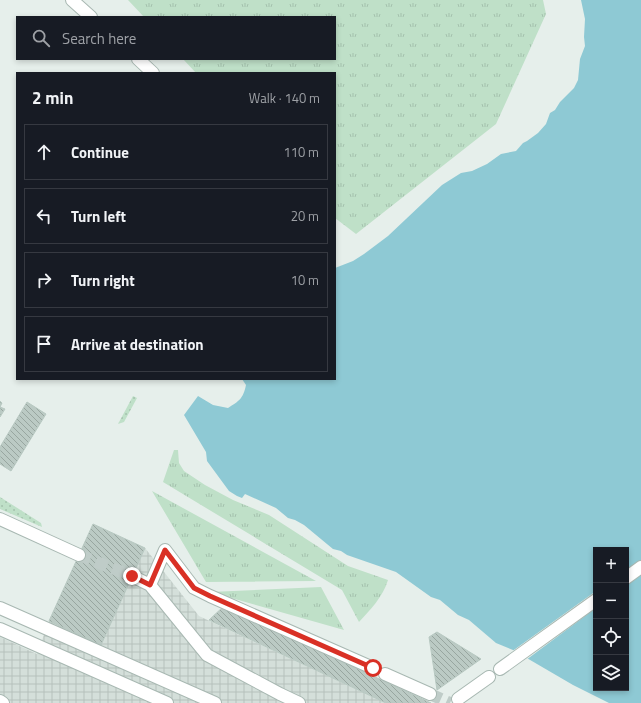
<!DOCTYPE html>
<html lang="en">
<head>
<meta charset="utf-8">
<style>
	body { margin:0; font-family:"Titillium Web",sans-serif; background:#242831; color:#f1f3f6 }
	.controls { position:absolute; right:12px; bottom:12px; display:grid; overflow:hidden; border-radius:0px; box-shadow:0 2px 6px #0003 }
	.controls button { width:36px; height:36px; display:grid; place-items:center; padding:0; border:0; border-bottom:1px solid #363941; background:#171b24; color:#f1f3f6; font:20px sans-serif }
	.stop { position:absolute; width:12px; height:12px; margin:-9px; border:3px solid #d93025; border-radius:50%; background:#fff }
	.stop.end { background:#d93025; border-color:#fff; box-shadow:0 1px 4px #0008 }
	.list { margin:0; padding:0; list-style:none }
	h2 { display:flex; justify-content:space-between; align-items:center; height:52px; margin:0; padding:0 16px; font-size:17px }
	h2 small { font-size:13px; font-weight:400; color:#9ea1a6 }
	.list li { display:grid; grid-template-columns:26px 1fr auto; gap:12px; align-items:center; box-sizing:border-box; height:56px; margin:0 8px 8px; padding:0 8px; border:1px solid #363941; border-radius:0px }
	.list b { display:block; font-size:15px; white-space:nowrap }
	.list em { font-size:13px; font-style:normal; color:#9ea1a6 }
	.icon { flex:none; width:22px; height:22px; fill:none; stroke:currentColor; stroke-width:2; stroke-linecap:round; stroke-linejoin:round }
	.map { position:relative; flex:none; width:641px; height:703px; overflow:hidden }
	.search { position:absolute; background:#171b24; box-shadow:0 2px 6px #0003; left:16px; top:16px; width:320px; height:44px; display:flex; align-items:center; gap:10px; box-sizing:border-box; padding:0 14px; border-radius:0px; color:#9ea1a6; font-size:15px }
	.panel { position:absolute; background:#171b24; box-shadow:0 2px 6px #0003; left:16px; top:72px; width:320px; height:308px; border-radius:0px }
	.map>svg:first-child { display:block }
	.industrial { fill:url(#industrial-grid) }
	.grass { fill:url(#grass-tufts) }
	.garden { fill:url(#garden-dots) }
	.water { fill:#8ec9d4; fill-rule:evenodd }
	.pier { fill:#e6efeb }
	.building { fill:url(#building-back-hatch); stroke:#b8c9c2 }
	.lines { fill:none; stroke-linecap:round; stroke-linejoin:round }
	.minor-tunnel { stroke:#bfccc8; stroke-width:12; stroke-dasharray:12 6; stroke-linecap:butt }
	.minor-casing { stroke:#a8b8b2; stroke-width:14 }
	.minor { stroke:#fff; stroke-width:12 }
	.route { stroke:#d93025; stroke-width:5 }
</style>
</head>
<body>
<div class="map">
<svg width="641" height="703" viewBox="0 0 641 703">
	<defs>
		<pattern id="industrial-grid" width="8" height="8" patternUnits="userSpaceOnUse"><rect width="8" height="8" fill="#d4dfda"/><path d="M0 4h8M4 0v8" fill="none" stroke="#b6c1bc"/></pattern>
		<pattern id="grass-tufts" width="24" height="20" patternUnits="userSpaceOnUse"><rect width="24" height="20" fill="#bfe0c8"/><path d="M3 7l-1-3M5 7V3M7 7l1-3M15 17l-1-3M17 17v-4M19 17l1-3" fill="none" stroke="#a4c1ad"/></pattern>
		<pattern id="garden-dots" width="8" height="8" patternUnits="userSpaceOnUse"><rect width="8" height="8" fill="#bfe0c8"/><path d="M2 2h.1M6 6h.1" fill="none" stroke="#a4c1ad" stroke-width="1.8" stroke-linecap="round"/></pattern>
		<pattern id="building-back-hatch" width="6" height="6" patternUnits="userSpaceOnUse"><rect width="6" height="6" fill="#bbcac4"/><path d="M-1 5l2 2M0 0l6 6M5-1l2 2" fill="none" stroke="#98a6a0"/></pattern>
	</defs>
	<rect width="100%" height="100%" fill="#e6efeb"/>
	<path class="industrial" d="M145 548 199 616 386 703H0V637L37 654 49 621 101 644Z"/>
	<path class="grass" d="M128 0H543L546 14 496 124 356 234 335 218V73H196L183 59H335V17H144Z
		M174 450H178L179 463 184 471 205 485 233 500 269 515 348 566 388 580C383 597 370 610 359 622L342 590 163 482Z
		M152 491 316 581 206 582Z
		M321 587 344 630 210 592Z"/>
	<path class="garden" d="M133 396 137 398 124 422 118 424Z
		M0 497 41 523 42 527 0 509Z"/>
	<path class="water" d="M581 0H641V703H609L573 685 513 650 496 643 469 620 458 615 440 600 431 597 396 572 347 555 341 551 333 549 304 525 295 520 288 518 276 508 245 494 242 498 237 496 229 491 207 461 206 452 184 415 198 396 213 405 228 408C239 401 243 399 246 385L242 379H335V268L353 261 364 254 388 236 442 185 461 173 472 171 487 164 501 154 516 151 523 143 527 141 538 133 546 124 550 113 555 110 560 102 574 88 578 80 580 59 585 46 584 37 585 19ZM596 550H626V688H596Z"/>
	<path class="pier" d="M596 591V608L526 660 511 652Z"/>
	<path class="building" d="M0 401 2 403 0 407 5 409 0 417Z
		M27 402 46 414 11 471 0 464V447Z
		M93 524 145 548 101 645 49 621Z
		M224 606 390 684 431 703H386L209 620Z
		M437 632 481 659 437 690 429 637Z"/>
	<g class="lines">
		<path class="minor-tunnel" d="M79 555 132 576
			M430 694 450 703"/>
		<g class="minor-casing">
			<path id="minor" d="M72 0 91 17
				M138 59 153 73
				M0 519 79 555
				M132 576 150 585 207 655 280 694 299 703
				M626 578 641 567
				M150 585 165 550 194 588 210 596 373 668
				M0 608 215 703
				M0 629 167 703
				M500 669 596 600
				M385 674 430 694
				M458 699 489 677
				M0 701 3 703"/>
		</g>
		<use href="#minor" class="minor"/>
	</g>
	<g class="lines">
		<path class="route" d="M132 576 150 585 165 550 194 588 210 596 373 668"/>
	</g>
</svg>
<div class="controls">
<button>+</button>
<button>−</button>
<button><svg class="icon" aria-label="locate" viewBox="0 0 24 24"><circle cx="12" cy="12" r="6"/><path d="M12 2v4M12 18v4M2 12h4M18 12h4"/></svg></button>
<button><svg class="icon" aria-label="layers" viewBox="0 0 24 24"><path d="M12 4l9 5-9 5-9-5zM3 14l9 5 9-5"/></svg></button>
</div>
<div class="stop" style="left:373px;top:668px"></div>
<div class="stop end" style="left:132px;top:576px"></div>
<div class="search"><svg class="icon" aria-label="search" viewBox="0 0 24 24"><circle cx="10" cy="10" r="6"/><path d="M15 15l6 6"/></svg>Search here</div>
<section class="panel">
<h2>2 min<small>Walk · 140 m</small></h2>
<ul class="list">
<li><svg class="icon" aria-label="ahead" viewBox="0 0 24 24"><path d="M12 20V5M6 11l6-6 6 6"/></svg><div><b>Continue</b></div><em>110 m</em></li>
<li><svg class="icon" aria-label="left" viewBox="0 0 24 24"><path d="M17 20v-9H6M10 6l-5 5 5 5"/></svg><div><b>Turn left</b></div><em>20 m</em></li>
<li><svg class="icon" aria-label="right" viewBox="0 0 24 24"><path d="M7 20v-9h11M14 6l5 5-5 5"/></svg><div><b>Turn right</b></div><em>10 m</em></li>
<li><svg class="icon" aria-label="arrive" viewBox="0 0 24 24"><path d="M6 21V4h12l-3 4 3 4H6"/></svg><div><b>Arrive at destination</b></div></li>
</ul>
</section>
</div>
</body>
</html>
